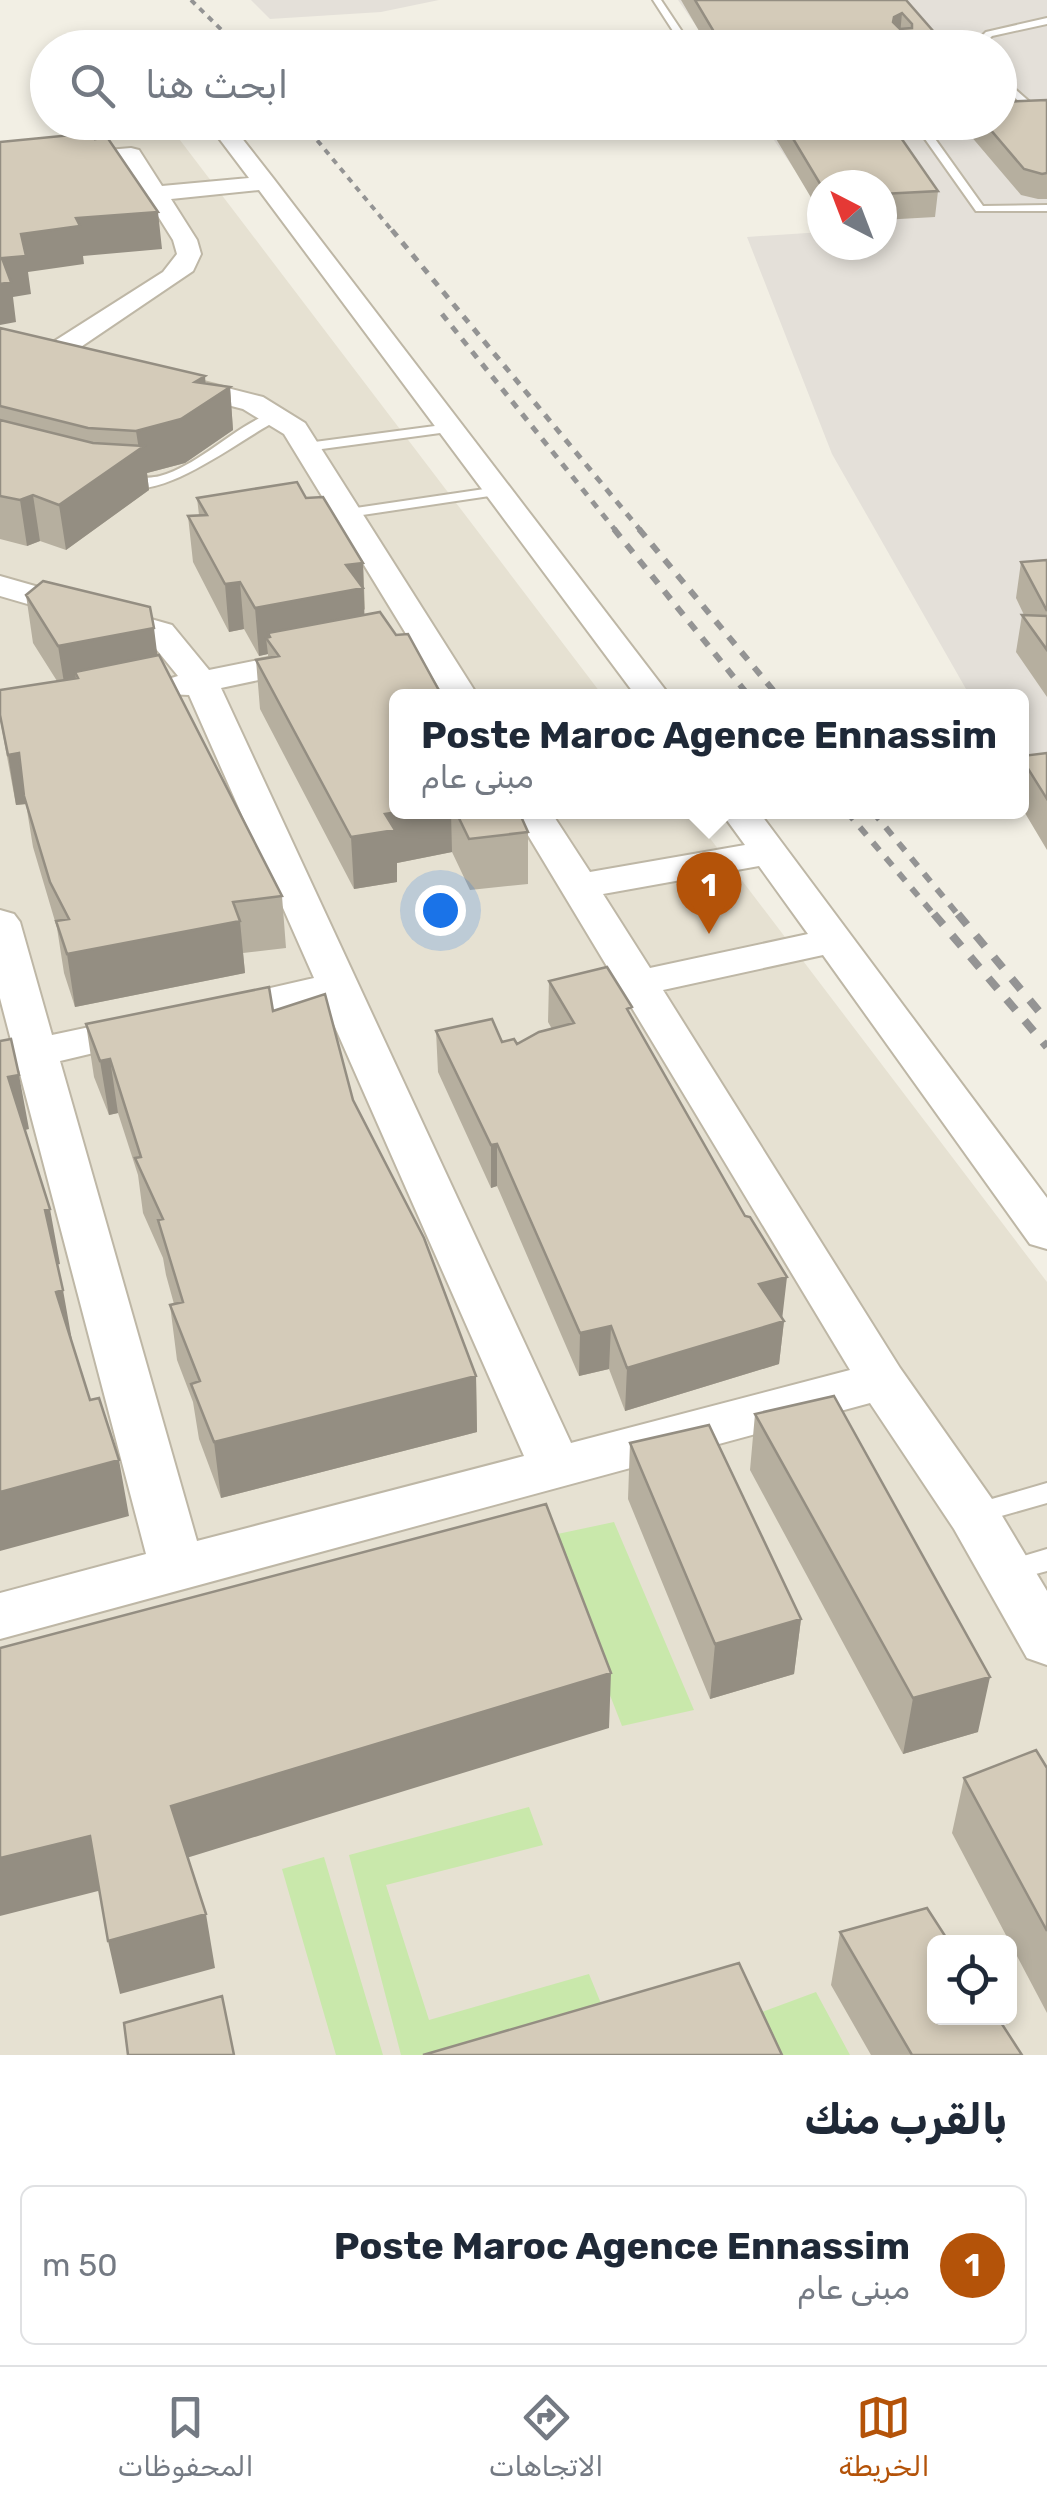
<!DOCTYPE html>
<html lang="ar">
<head>
<meta charset="utf-8">
<style>
	body { margin:0; font-family:Rubik,Vazirmatn,sans-serif; background:#f6f6f7; color:#1f2937; direction:rtl }
	.controls { position:absolute; right:30px; bottom:30px; display:grid; overflow:hidden; border-radius:15px; box-shadow:0 5px 15px #0003 }
	.controls button { width:90px; height:90px; display:grid; place-items:center; padding:0; border:0; border-bottom:2px solid #e0e1e3; background:#fff; color:#1f2937; font:50px sans-serif }
	.compass { position:absolute; left:807px; top:170px; width:90px; height:90px; border-radius:50%; background:#fff; box-shadow:0 5px 15px #0003; rotate:318deg }
	.you { position:absolute; left:440px; top:910px; width:35px; height:35px; margin:-25px; border:8px solid #fff; border-radius:50%; background:#1a73e8; box-shadow:0 0 0 15px #1a73e833 }
	.badge { display:grid; place-items:center; width:65px; height:65px; border-radius:50%; background:#b45309; color:#fff; font-size:32px; font-weight:700 }
	.pin { position:absolute; translate:-50% -82px; filter:drop-shadow(0 2px 5px #0008) }
	.pin::after { content:''; position:absolute; top:52px; width:35px; height:30px; background:inherit; clip-path:polygon(0 0,100% 0,50% 100%) }
	.popup { position:absolute; left:389px; top:689px; width:640px; height:130px; box-sizing:border-box; display:grid; place-content:center; border-radius:15px; background:#fff; filter:drop-shadow(0 2px 8px #0005); font-size:32px; white-space:nowrap; color:#747a83 }
	.popup b { font-size:38px; color:#1f2937 }
	.popup::after { content:''; position:absolute; left:50%; top:100%; margin-left:-20px; border:20px solid transparent; border-top-color:#fff }
	.list { margin:0; padding:0; list-style:none }
	h2 { display:flex; justify-content:space-between; align-items:center; height:130px; margin:0; padding:0 40px; font-size:42px }
	h2 small { font-size:32px; font-weight:400; color:#747a83 }
	.list li { display:grid; grid-template-columns:65px 1fr auto; gap:30px; align-items:center; box-sizing:border-box; height:160px; margin:0 20px 20px; padding:0 20px; border:2px solid #e0e1e3; border-radius:15px }
	.list b { display:block; font-size:38px; white-space:nowrap }
	.list p { margin:0; font-size:32px; white-space:nowrap; color:#747a83 }
	.list em { font-size:32px; font-style:normal; color:#747a83 }
	.icon { flex:none; width:55px; height:55px; fill:none; stroke:currentColor; stroke-width:2; stroke-linecap:round; stroke-linejoin:round }
	.map { position:relative; flex:none; width:1047px; height:2055px; overflow:hidden; direction:ltr }
	.search { position:absolute; background:#fff; box-shadow:0 5px 15px #0003; left:30px; right:30px; top:30px; height:110px; display:flex; align-items:center; gap:25px; box-sizing:border-box; padding:0 35px; border-radius:55px; color:#747a83; font-size:38px }
	.sheet { height:310px; background:#fff }
	nav { display:flex; justify-content:space-around; align-items:center; box-sizing:border-box; height:140px; border-top:2px solid #e0e1e3; background:#fff; font-size:28px; color:#747a83 }
	nav a { display:grid; justify-items:center; gap:5px }
	nav .on { color:#b45309 }
	.map>svg:first-child { display:block }
	.residential { fill:#e6e1d2; fill-rule:evenodd }
	.industrial { fill:#e4e0d9 }
	.green { fill:#c9e8ab }
	.lines { fill:none; stroke-linecap:round; stroke-linejoin:round }
	.lane-casing { stroke:#beb7a6; stroke-width:4 }
	.street-casing { stroke:#beb7a6; stroke-width:4 }
	.lane { fill:#fff; fill-rule:evenodd }
	.street { fill:#fff; fill-rule:evenodd }
	.rail-far3 { stroke:#949494; stroke-width:4; stroke-dasharray:6 6; stroke-linecap:butt }
	.rail-far2 { stroke:#949494; stroke-width:5; stroke-dasharray:8 8; stroke-linecap:butt }
	.rail-far1 { stroke:#949494; stroke-width:6; stroke-dasharray:10 10; stroke-linecap:butt }
	.rail { stroke:#949494; stroke-width:8; stroke-dasharray:14 14; stroke-linecap:butt }
	.wall { fill:#b6af9f }
	.shaded-wall { fill:#948e82 }
	.building { fill:#d4cbb9; stroke:#948e82; stroke-width:2.5; fill-rule:evenodd }
</style>
</head>
<body>
<div class="map">
<svg width="1047" height="2055" viewBox="0 0 1047 2055">
	<rect width="100%" height="100%" fill="#f2efe4"/>
	<path class="residential" d="M148 123H167L603 696H397V812H690L1047 1282V2055H0V147ZM934 1942H1010V2018H934Z"/>
	<path class="industrial" d="M251 0H439L381 12 270 19Z
		M678 0H1047V832L1022 787V696H970L832 454 747 237 822 232V245H882V185H822V209L762 123 1000 122V48L711 47Z"/>
	<path class="green" d="M614 1522 694 1710 622 1726 548 1536Z
		M529 1807 543 1845 386 1885 429 2020 589 1974 609 2023 498 2055H401L349 1855Z
		M324 1857 383 2055H336L282 1869Z
		M816 1992 850 2055H771L754 2015Z"/>
	<g class="lines">
		<g class="lane-casing">
			<path id="lane" d="M653 0H661L693 48H684Z
				M1047 18V24L992 36 980 48H970L986 32Z
				M1000 76 1032 104 1047 107V113L1026 108 1000 84Z
				M913 122H923L983 206 1047 205V211H976Z
				M279 410 286 414 284 417C244 435 156 510 114 483 126 475 145 480 160 476 204 463 235 424 279 410Z
				M450 424 457 428 455 431 307 451 300 447 307 443Z
				M498 487 505 491 503 494 349 517 342 513 349 509Z
				M1047 1483V1503L973 1524 964 1521 960 1514 964 1507Z
				M1047 1549V1571L1006 1582 997 1578 993 1571 997 1564Z"/>
		</g>
		<g class="street-casing">
			<path id="street" d="M229 130 237 132 273 178 670 696H636L259 190 171 199 197 240 201 254 193 271 60 361H42L38 355 42 349 163 272 177 254 173 240 124 162 0 173V159L131 148 139 150 162 186 249 178 218 137Z
				M172 374 263 397 305 423 478 696H444L284 434 243 409 162 388 158 382Z
				M0 576 172 625 209 670 313 649 325 652 330 659 325 666 221 688 571 1443 850 1370 514 812H551L590 872 745 845 721 812H759L1047 1198V1249L1030 1244 823 955 663 990 900 1368 992 1499 1047 1591V1665L1027 1658 954 1529 870 1403 0 1639V1593L146 1554 19 1070 0 1074V1046L12 1044 0 998V910L14 914 20 922 52 1035 146 1015 161 1019 167 1028 161 1037 60 1061 197 1541 524 1456 324 1002 215 1026 200 1022 194 1013 200 1004 314 978 189 695 165 694 160 687 165 680 178 676 148 639 0 596ZM759 866 808 934 650 968 603 894Z"/>
		</g>
		<use href="#lane" class="lane"/>
		<use href="#street" class="street"/>
		<path class="rail-far3" d="M191 0 240 48
			M302 122 394 233"/>
		<path class="rail-far2" d="M392 230 641 531
			M442 314 616 531"/>
		<path class="rail-far1" d="M614 529 749 696
			M639 529 778 696
			M847 812 936 917
			M873 812 960 917"/>
		<path class="rail" d="M934 914 1047 1047
			M958 914 1047 1021"/>
	</g>
	<path class="wall" d="M681 0H906L948 48H709Z
		M1047 100V199H1038L1021 195 964 128 965 122H1000Z
		M766 122H890L938 191 935 217 882 220V185H822V216Z
		M0 328 205 384 230 387 233 430 185 463 147 473 149 490 66 550 40 541 27 546 0 539Z
		M197 498H306L363 563 365 609 364 610V615L396 812H519L528 832V884L470 890 452 852 397 863V882L354 889 260 709 256 660 268 658V654L259 656 244 629 229 632 193 562 188 516 199 515Z
		M1047 560V697L1016 652 1022 615H1024L1016 598 1021 562Z
		M26 595 157 656 282 896 286 948 243 953 245 973 75 1007 64 973 57 928 33 847 26 804 16 805 0 719 57 681 33 643Z
		M1047 753V850L1022 808V756Z
		M549 981 632 1017 784 1321 779 1364 625 1411 609 1369 579 1376 497 1186 491 1188 438 1072 436 1031 517 1044 552 1029 548 1022Z
		M273 1011 353 1100 476 1376 477 1432 221 1498 199 1439 193 1402 177 1360 170 1305 174 1304 166 1275 163 1258 143 1213 138 1175 118 1113 109 1115 94 1077 86 1024Z
		M755 1414 978 1732 903 1754 750 1470Z
		M630 1443 801 1619 794 1674 710 1699 628 1499Z
		M1047 1768V2013L952 1833 964 1778Z
		M840 1932 1022 2055H871L831 1985Z"/>
	<path class="shaded-wall" d="M902 13 900 35 892 39 894 17Z
		M158 212 162 249 83 256 84 264 28 272 31 294 13 297 16 322 0 325V284L2 258 21 234 76 218Z
		M205 376 207 402 230 387 233 430 185 463 147 473 149 490 66 550 59 505 139 450 136 431 195 382Z
		M33 495 40 541 27 546 20 500Z
		M363 563 365 635 270 637 268 633 269 642 266 638 268 654 259 656 255 608 346 565Z
		M240 582 244 629 229 632 225 584Z
		M154 628 160 676 75 672 78 692 66 695 58 646Z
		M19 753 26 804 16 805 8 755Z
		M398 812H451L452 852 397 863V882L354 889 351 837 385 814Z
		M240 921 245 973 75 1007 67 954Z
		M110 1059 118 1113 109 1115 100 1061Z
		M19 1075 29 1129 18 1132 8 1077Z
		M497 1144V1186L491 1188V1145Z
		M50 1209 60 1264 55 1265 45 1210Z
		M787 1277 782 1320 759 1284Z
		M63 1290 73 1346 56 1292Z
		M784 1321 779 1364 625 1411 627 1368Z
		M611 1326 609 1369 579 1376 580 1333Z
		M476 1376 477 1432 221 1498 214 1442Z
		M119 1460 129 1516 0 1551V1492Z
		M801 1619 794 1674 710 1699 715 1644Z
		M611 1673 609 1728 180 1860 171 1806Z
		M990 1677 978 1732 903 1754 913 1698Z
		M90 1836 102 1890 0 1916V1858Z
		M206 1914 215 1968 120 1994 108 1941Z"/>
	<path class="building" d="M695 0H906L948 48H736L733 41 720 42ZM902 13 912 24V28L900 29 893 22 894 17Z
		M1047 100V173L1042 174 1024 169 984 122H1000V102Z
		M783 122H890L938 191 882 194V185H822V187Z
		M92 133 95 139 107 137 158 212 76 218 80 226 21 234 26 256 2 258 11 282 0 284V142Z
		M0 328 205 376 195 382 230 387 181 419 136 431 88 428 0 406Z
		M0 420 93 443 144 446 59 505 33 495 20 500 0 496Z
		M297 482 306 498 323 497 363 563 346 565 363 588 255 608 240 582 225 584 188 516 207 515 197 498Z
		M1047 560V611L1021 562Z
		M43 581 150 607 154 628 58 646 26 595Z
		M380 612 396 635 408 634 442 696H396L398 812 385 814 395 830 351 837 256 660 279 656 266 638 270 637 268 633Z
		M1022 615 1047 616V650Z
		M159 655 282 896 233 902 240 921 67 954 56 921 69 919 50 882 24 796 19 753 8 755 0 715V690L78 678 75 672Z
		M1047 753V799L1022 759V756Z
		M456 812H519L528 832 469 839Z
		M607 967 632 1007 627 1009 745 1216 750 1217 787 1277 759 1284 784 1321 627 1368 611 1326 580 1333 497 1144 491 1145 436 1031 492 1019 502 1042 514 1039 517 1044 539 1032 574 1023 549 981Z
		M269 987 273 1011 325 994 353 1100 424 1238 476 1376 214 1442 191 1384 200 1381 170 1305 183 1302 158 1220 163 1219 135 1158 141 1157 110 1059 100 1061 86 1024Z
		M11 1039 19 1075 8 1077 50 1209 45 1210 63 1290 56 1292 90 1400 99 1398 119 1460 0 1492V1041Z
		M834 1396 990 1677 913 1698 755 1414Z
		M709 1425 801 1619 715 1644 630 1443Z
		M546 1504 611 1673 171 1806 206 1914 108 1941 90 1836 0 1858V1648Z
		M1036 1750 1047 1768V1931L964 1778Z
		M927 1908 949 1942H934V2018H998L1022 2055H912L840 1932Z
		M739 1963 782 2055H423Z
		M222 1996 234 2055H128L124 2023Z"/>
</svg>
<div class="controls">
<button><svg class="icon" aria-label="locate" viewBox="0 0 24 24"><circle cx="12" cy="12" r="6"/><path d="M12 2v4M12 18v4M2 12h4M18 12h4"/></svg></button>
</div>
<svg class="compass" viewBox="-18 -18 36 36"><path d="M0-13l5 13h-10z" fill="#e53935"/><path d="M0 13l5-13h-10z" fill="#747a83"/></svg>
<div class="you"></div>
<div class="pin badge" style="left:709px;top:934px">1</div>
<div class="popup"><b>Poste Maroc Agence Ennassim</b>مبنى عام</div>
<div class="search"><svg class="icon" aria-label="search" viewBox="0 0 24 24"><circle cx="10" cy="10" r="6"/><path d="M15 15l6 6"/></svg>ابحث هنا</div>
</div>
<section class="sheet">
<h2>بالقرب منك<small></small></h2>
<ul class="list">
<li><span class="badge">1</span><div><b>Poste Maroc Agence Ennassim</b><p>مبنى عام</p></div><em>50 m</em></li>
</ul>
</section>
<nav>
<a class="on"><svg class="icon" aria-label="map" viewBox="0 0 24 24"><path d="M3 6l6-2 6 2 6-2v14l-6 2-6-2-6 2zM9 4v14M15 6v14"/></svg>الخريطة</a>
<a><svg class="icon" aria-label="directions" viewBox="0 0 24 24"><path d="M12 3l9 9-9 9-9-9zM9 14v-3h6M13 9l2 2-2 2"/></svg>الاتجاهات</a>
<a><svg class="icon" aria-label="saved" viewBox="0 0 24 24"><path d="M7 4h10v16l-5-4-5 4z"/></svg>المحفوظات</a>
</nav>
</body>
</html>
